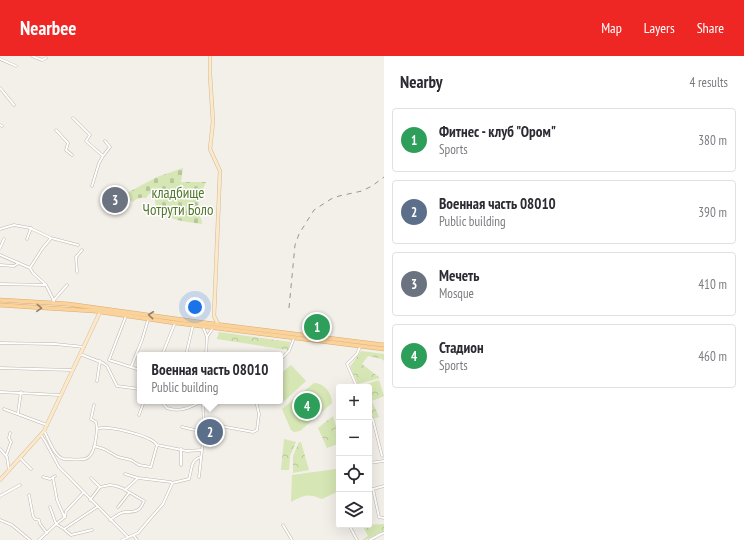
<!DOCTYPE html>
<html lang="en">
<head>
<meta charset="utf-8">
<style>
	body { margin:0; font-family:"PT Sans Narrow",sans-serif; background:#f7f7f7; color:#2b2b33 }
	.controls { position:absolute; right:12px; bottom:12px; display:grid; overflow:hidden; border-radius:4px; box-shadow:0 4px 16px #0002 }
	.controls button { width:36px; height:36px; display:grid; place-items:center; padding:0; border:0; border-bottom:1px solid #e1e1e2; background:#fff; color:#2b2b33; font:20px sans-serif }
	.you { position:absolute; left:195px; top:251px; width:14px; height:14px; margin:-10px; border:3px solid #fff; border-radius:50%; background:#1a73e8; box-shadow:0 0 0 6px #1a73e833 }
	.badge { display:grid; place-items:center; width:26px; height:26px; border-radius:50%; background:#ef2724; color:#fff; font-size:13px; font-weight:700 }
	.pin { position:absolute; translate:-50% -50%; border:2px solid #fff; box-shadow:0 1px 4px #0006 }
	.popup { position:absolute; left:137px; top:296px; width:146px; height:52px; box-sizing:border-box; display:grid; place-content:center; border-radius:4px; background:#fff; filter:drop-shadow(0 1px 3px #0005); font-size:13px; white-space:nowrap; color:#7c7c81 }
	.popup b { font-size:15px; color:#2b2b33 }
	.popup::after { content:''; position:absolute; left:50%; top:100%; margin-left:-8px; border:8px solid transparent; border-top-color:#fff }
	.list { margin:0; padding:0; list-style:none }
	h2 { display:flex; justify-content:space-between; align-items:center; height:52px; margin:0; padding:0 16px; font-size:17px }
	h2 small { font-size:13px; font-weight:400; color:#7c7c81 }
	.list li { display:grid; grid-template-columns:26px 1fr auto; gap:12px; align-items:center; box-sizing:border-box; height:64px; margin:0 8px 8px; padding:0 8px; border:1px solid #e1e1e2; border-radius:4px }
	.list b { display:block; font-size:15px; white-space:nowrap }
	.list p { margin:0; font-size:13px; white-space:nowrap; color:#7c7c81 }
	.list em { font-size:13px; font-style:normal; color:#7c7c81 }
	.icon { flex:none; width:22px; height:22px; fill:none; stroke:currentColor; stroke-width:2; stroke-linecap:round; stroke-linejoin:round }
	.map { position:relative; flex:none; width:384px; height:484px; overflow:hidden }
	header { display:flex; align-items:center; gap:24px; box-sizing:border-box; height:56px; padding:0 20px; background:#ef2724; color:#fff }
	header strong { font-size:19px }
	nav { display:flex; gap:22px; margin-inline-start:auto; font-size:14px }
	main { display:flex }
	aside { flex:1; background:#fff }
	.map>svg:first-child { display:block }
	.forest { fill:url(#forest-crowns) }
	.cemetery { fill:url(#cemetery-stones) }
	.park { fill:#d6e6b4 }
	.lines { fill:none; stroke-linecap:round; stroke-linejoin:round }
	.street-casing { stroke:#bfb5ac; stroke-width:3 }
	.secondary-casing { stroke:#d1bb9a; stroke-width:4 }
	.primary-casing { stroke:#deac6c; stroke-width:4.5 }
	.street { stroke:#fff; stroke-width:2 }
	.secondary { stroke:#fce9ca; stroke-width:3 }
	.primary { stroke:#f9d29c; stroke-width:3.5 }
	.rail { stroke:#979797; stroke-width:1; stroke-dasharray:5 5; stroke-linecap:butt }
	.oneway { stroke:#978165 }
	.labels { text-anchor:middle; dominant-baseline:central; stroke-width:3; stroke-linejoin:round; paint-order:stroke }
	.park-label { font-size:15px; fill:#53762d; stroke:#fff }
</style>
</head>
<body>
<header>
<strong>Nearbee</strong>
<nav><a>Map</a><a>Layers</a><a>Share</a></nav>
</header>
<main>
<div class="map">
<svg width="384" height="484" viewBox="0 0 384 484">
	<defs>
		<pattern id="forest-crowns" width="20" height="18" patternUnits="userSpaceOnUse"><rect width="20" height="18" fill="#d6e6b4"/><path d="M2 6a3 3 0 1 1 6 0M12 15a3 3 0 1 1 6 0" fill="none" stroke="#b9c69c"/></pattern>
		<pattern id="cemetery-stones" width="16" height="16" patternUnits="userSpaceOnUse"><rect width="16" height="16" fill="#d6e6b4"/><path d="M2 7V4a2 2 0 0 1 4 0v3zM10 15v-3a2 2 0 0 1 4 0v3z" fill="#b9c69c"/></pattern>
	</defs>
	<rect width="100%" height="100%" fill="#f3efe9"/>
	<path class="forest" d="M219 276 290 286 288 294 217 283Z
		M361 295 384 298V305L382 303 368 300 362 308 380 322 358 328 350 311Z
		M379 324 384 340 372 345 379 361 373 363 369 354V331H358Z
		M333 360 336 370H339V382L337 383 338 388 327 392 318 372Z
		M284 383 296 386 290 400 289 414H281Z
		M299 386H301L309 414 293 417V400Z
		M384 468V476C376 477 370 484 362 484L368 480 362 469Z"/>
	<path class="cemetery" d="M183 112 181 126H206L202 135 200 136C199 143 198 150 199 157 200 161 202 163 202 168 187 166 165 164 156 151L154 137 149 138 146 142C140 141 136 142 133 146L130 144 127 137 157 121Z"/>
	<path class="park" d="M291 309 306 325 280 349 276 345H280V318Z
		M314 327C324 327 332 337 332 347L300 375 294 376 291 374 282 353Z
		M336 413 339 435 322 443C308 437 304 439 291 446L292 419Z"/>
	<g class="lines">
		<g class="street-casing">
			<path id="street" d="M32 0 42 4 46 2
				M0 3 16 10
				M0 32 14 49
				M73 62 90 79 86 85 103 100 99 107 92 130
				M0 69 2 70
				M56 74 68 87 66 94 72 99
				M103 100 110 91 105 85
				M0 173 14 169 30 172 51 182 78 189
				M27 183 31 172
				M0 192 4 183
				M0 199 30 212 33 217 46 229 54 245
				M0 209 14 210 19 207
				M30 212 42 193 51 182
				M77 216 76 201 82 194
				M0 228 46 229
				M53 245 67 229
				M126 260 109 304 140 314
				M203 271 207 281 206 299
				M207 281 213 272
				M0 287 55 288 84 291
				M80 298 103 307 107 310 117 330 140 333
				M162 299 175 267
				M186 299 193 269
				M280 304 289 295 294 282
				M131 311 142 284 148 264
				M0 312 72 314
				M97 325 100 305
				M357 331 347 308 357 298 360 291
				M0 336 60 339
				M161 345 167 352C180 357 191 351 203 345
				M94 349 91 363 96 366 97 372
				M4 353 47 369
				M18 357 21 336
				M369 358 373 364 382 400
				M139 359 144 345
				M204 367 253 376 257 374 259 358 256 345
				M182 371 204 376
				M44 375C49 383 54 401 64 403 71 403 78 404 85 403 95 400 96 382 97 373 105 368 152 380 157 389L151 411 139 409 131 404 118 401 104 393 94 390
				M41 379 45 385 59 411 128 481
				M157 389 187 395 201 394
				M0 393 7 401 9 414
				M6 400 11 386 9 382 10 377
				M20 402 31 413
				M369 407 384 405
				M181 409V393
				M43 421 50 423 55 420
				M199 421 204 376 203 345
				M53 422 57 444 64 460
				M91 422 100 431
				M172 427 189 423C192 414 190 404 201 401
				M384 430 373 433 379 461 384 462
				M369 433H373
				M125 434 138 422
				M29 439 33 460 35 463 39 464 40 468 47 477
				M0 440 20 429
				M90 444 100 431 110 429 116 430 122 432 144 445C140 456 135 456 125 456 121 456 114 461 110 464
				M50 451 56 468 65 461 66 455 83 437
				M118 451 129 437
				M0 464 12 469 30 484
				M283 469 292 484
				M349 469 357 484
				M92 474 71 479 64 473 97 451
				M134 480 137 484
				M39 484 56 468 64 473
				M122 484 138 477 149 464 163 448 172 428 171 426 138 422 125 418
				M370 484 381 478 384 477"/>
		</g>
		<g class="secondary-casing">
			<path id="secondary" d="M210 0V19L213 66 210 93 220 115 214 260 218 268
				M0 424 44 375 100 256"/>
		</g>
		<g class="primary-casing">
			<path id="primary" d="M0 244 68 248 198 266 384 289
				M0 249 95 255 169 266 384 293"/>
		</g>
		<use href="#street" class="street"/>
		<use href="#secondary" class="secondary"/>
		<use href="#primary" class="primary"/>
		<path class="rail" d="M289 252 295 189 299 178 314 154 331 143 339 140 362 135 372 130 384 121"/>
	</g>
	<defs><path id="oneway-chevron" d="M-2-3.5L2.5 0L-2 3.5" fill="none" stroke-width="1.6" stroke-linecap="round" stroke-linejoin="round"/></defs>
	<g class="oneway">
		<use href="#oneway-chevron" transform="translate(39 252) rotate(4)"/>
		<use href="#oneway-chevron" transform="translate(151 259) rotate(-174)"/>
	</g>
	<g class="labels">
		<g class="park-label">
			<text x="178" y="136">кладбище<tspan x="178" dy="17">Чотрути Боло</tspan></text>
		</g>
	</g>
</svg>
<div class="controls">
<button>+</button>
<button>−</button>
<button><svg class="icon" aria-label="locate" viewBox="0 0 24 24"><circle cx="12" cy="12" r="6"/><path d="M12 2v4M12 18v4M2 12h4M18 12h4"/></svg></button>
<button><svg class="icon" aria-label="layers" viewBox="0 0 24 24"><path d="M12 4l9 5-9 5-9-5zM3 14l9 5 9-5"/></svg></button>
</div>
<div class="you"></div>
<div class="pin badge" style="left:317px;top:271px;background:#2e9e5b">1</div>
<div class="pin badge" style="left:210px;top:376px;background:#5c6f8a">2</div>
<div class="popup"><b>Военная часть 08010</b>Public building</div>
<div class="pin badge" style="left:115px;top:144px;background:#6b7280">3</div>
<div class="pin badge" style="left:307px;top:350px;background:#2e9e5b">4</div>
</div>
<aside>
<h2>Nearby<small>4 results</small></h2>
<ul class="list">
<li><span class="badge" style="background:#2e9e5b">1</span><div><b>Фитнес - клуб &quot;Ором&quot;</b><p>Sports</p></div><em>380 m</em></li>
<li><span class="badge" style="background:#5c6f8a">2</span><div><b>Военная часть 08010</b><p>Public building</p></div><em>390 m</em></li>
<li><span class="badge" style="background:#6b7280">3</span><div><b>Мечеть</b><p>Mosque</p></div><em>410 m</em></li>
<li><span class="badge" style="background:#2e9e5b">4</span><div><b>Стадион</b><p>Sports</p></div><em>460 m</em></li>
</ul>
</aside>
</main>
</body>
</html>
